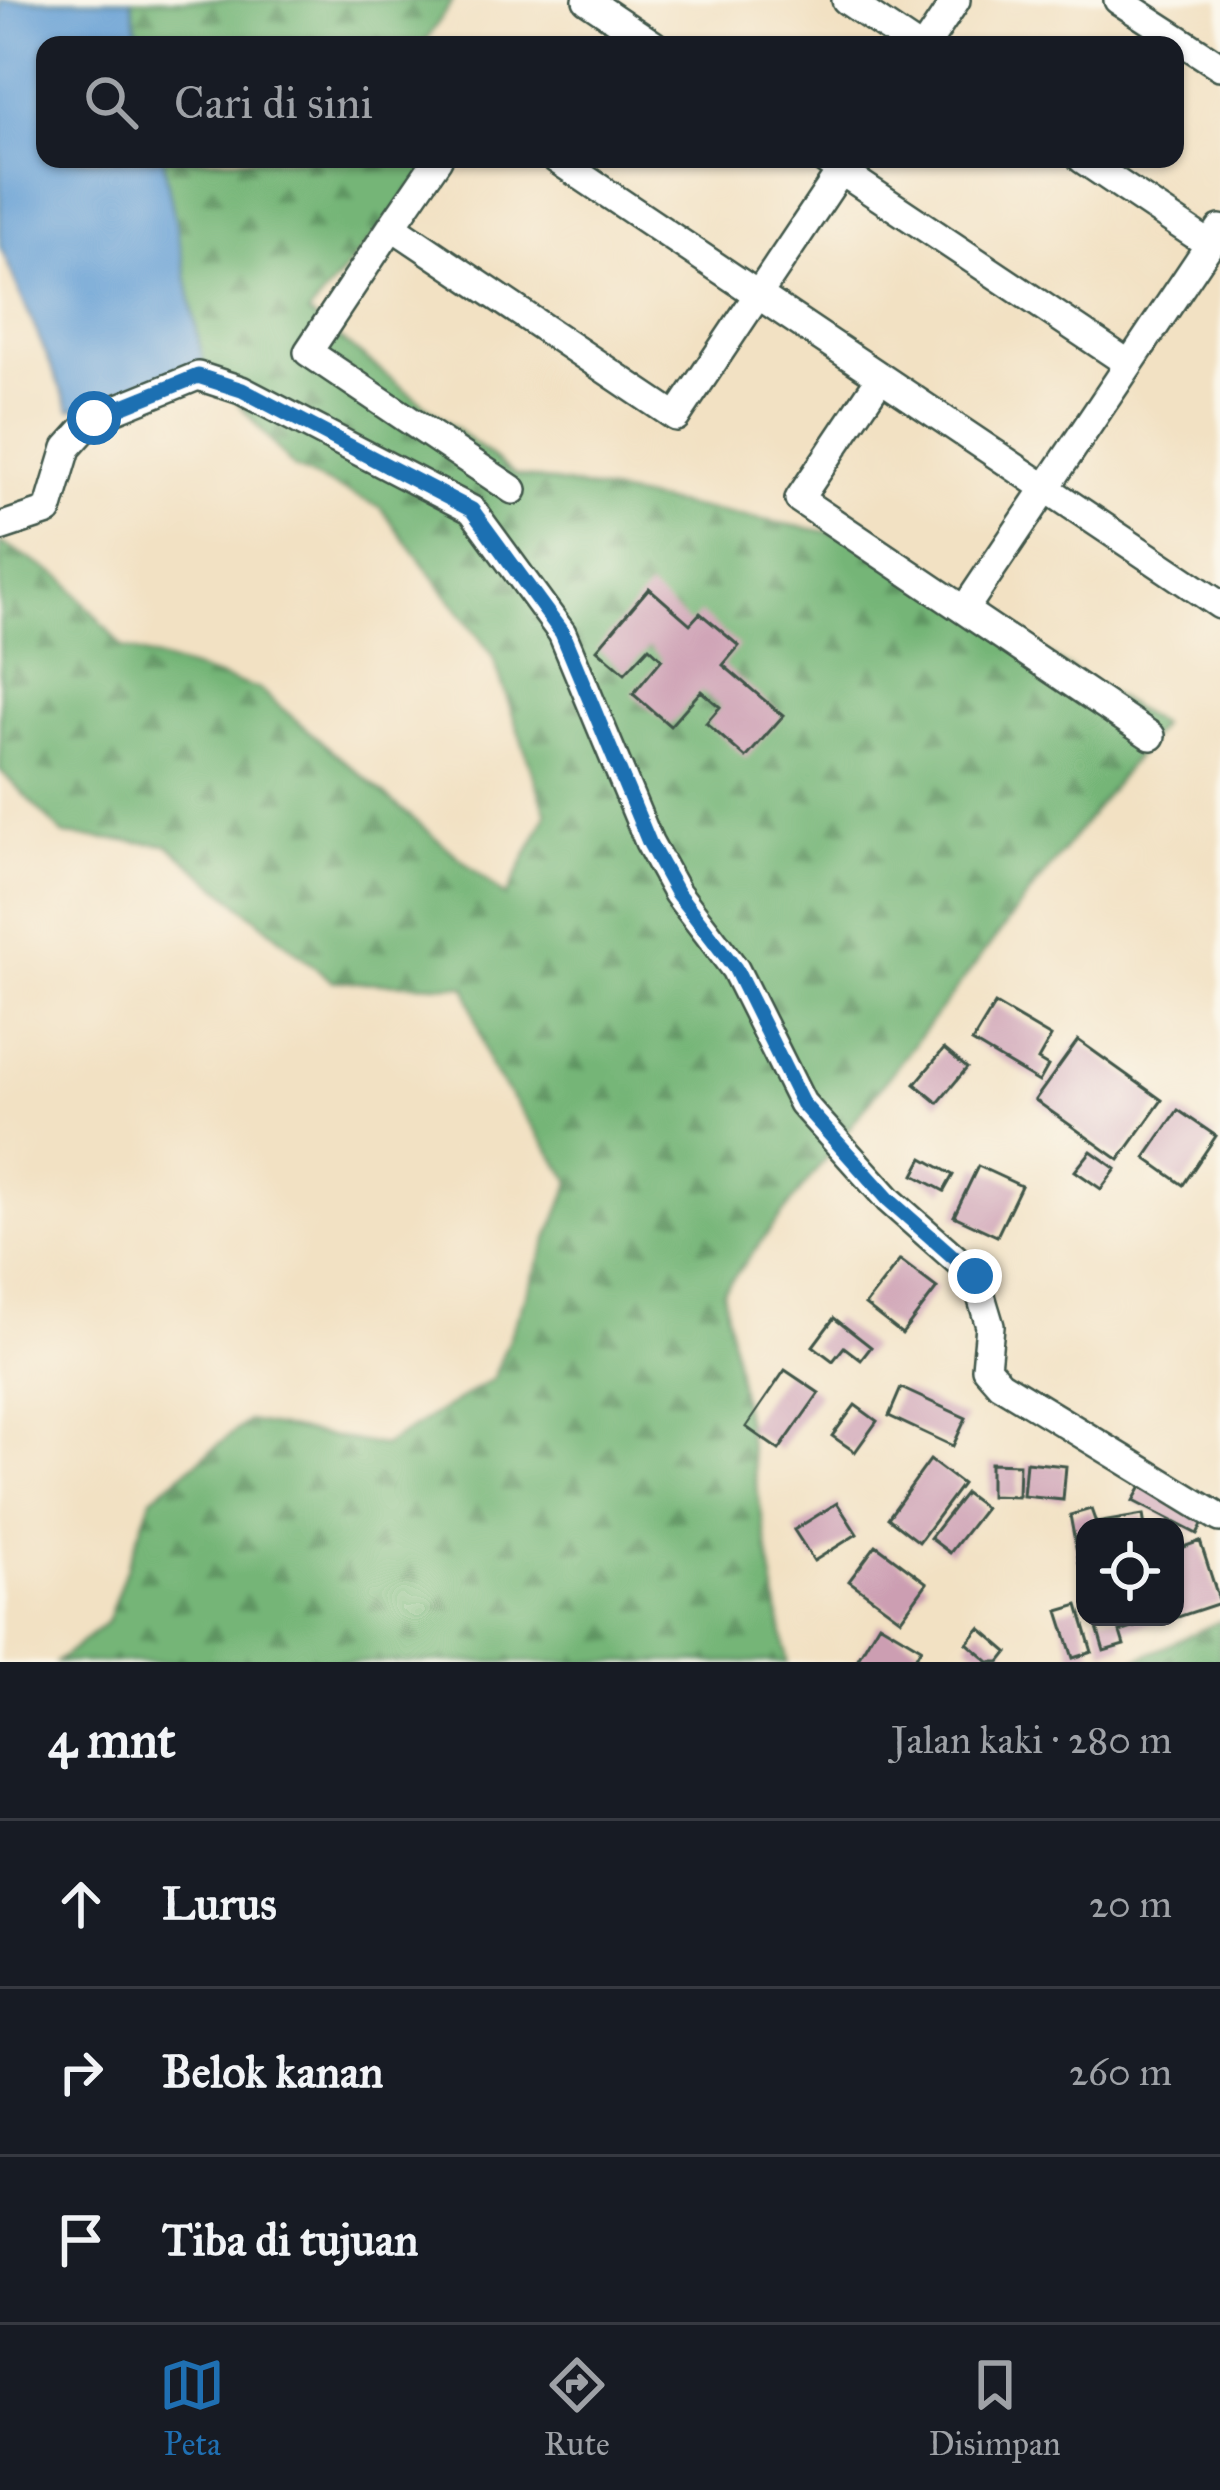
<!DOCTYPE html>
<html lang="id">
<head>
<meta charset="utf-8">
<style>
	body { margin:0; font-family:"IM FELL Great Primer",serif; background:#242831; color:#f1f3f6 }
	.controls { position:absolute; right:36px; bottom:36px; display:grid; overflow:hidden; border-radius:24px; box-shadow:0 3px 9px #0004 }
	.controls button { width:108px; height:108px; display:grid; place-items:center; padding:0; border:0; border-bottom:3px solid #363941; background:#171b24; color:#f1f3f6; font:60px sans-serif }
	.stop { position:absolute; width:36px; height:36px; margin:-27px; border:9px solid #1f6fb2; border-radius:50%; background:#fff }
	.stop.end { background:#1f6fb2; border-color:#fff; box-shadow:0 3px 12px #0008 }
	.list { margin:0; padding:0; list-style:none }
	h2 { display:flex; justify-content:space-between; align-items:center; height:156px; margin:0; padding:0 48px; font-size:51px }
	h2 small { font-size:39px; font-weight:400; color:#9ea1a6 }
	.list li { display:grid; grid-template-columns:78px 1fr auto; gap:36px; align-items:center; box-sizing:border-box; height:168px; padding:0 48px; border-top:3px solid #363941 }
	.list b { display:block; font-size:45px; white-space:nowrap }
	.list em { font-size:39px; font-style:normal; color:#9ea1a6 }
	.icon { flex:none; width:66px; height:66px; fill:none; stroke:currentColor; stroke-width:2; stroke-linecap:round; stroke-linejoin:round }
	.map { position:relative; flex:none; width:1220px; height:1662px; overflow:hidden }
	.search { position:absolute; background:#171b24; box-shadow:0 3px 9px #0004; left:36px; right:36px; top:36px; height:132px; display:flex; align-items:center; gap:30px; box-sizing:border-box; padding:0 42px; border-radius:24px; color:#9ea1a6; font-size:45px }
	.sheet { height:660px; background:#171b24 }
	nav { display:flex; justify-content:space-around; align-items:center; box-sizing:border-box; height:168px; border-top:3px solid #363941; background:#171b24; font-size:33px; color:#9ea1a6 }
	nav a { display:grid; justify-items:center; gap:6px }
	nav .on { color:#1f6fb2 }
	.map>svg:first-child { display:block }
	.forest { fill:url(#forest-firs); stroke:#4a7956; stroke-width:3 }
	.water { fill:#659fd4; stroke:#426e84; stroke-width:3 }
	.building { fill:#cc9eb2 }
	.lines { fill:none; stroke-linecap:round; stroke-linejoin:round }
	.street-casing { stroke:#3f5649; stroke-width:32 }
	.street { stroke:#fff; stroke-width:27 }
	.route { stroke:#1f6fb2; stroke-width:15 }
</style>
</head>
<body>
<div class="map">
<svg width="1220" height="1662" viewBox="0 0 1220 1662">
	<defs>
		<pattern id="forest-firs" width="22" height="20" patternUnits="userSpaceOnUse" patternTransform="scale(3)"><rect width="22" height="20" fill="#74b577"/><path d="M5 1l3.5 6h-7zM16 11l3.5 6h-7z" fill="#5f9462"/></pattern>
	</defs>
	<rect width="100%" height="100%" fill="#fbf7ec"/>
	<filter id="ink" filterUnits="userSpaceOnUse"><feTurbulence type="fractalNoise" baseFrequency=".00833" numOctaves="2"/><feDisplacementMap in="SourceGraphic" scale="24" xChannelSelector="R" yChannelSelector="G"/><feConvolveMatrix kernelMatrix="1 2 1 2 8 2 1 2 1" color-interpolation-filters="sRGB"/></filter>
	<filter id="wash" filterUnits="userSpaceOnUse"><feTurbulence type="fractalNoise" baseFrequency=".004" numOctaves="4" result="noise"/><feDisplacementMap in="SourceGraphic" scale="48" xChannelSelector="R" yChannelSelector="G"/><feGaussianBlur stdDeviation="2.7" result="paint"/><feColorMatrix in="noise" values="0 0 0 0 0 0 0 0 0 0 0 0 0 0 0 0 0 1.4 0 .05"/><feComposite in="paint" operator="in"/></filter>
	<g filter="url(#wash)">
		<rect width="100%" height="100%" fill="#f2e1c3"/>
		<path class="forest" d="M131 0H453L423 45H140Z
			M163 159H439L308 314 515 475 861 538 1160 725 723 1291 787 1662H57L107 1622 152 1498 248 1421 383 1446 493 1379 571 1181 490 1067 466 986 332 981 168 845 64 835 0 770V542L64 579 123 648 259 689 506 897 547 814 492 654 380 507 294 468 203 362Z
			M1220 1621V1662H1132Z"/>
		<path class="water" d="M0 0H131L140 45H45V159H163L203 362 70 410 0 246Z"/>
		<g id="blocks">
			<path class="building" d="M649 588 690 624 700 613 739 646 723 665 783 716 746 758 706 723 720 707 701 691 670 726 633 694 662 659 649 647 625 673 597 649Z
				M995 1004 1051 1037 1038 1060 1048 1066 1039 1082 972 1042Z
				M1078 1040 1162 1100 1119 1160 1035 1100Z
				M944 1049 967 1068 938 1103 915 1084Z
				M1178 1110 1216 1136 1183 1185 1145 1158Z
				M1091 1151 1116 1169 1101 1189 1075 1171Z
				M923 1158 953 1175 944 1191 914 1175Z
				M978 1166 1021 1186 997 1236 954 1216Z
				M900 1260 937 1288 902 1334 865 1305Z
				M834 1318 871 1347 861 1360 844 1347 833 1361 813 1346Z
				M785 1370 819 1393 779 1450 746 1427Z
				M901 1388 966 1418 953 1446 889 1416Z
				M855 1405 877 1421 855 1452 832 1436Z
				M930 1460 962 1484 919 1542 888 1518Z
				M1026 1462 1066 1466 1063 1500 1023 1496Z
				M990 1463 1019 1464 1018 1497 990 1496Z
				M1147 1476 1210 1510 1197 1534 1133 1501Z
				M965 1493 985 1508 950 1553 930 1538Z
				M837 1503 857 1534 814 1561 794 1530Z
				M1091 1509 1096 1523 1143 1515 1145 1527H1085V1562L1079 1563 1070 1515Z
				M1200 1541 1220 1603 1175 1618V1550Z
				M876 1545 927 1583 901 1619 849 1581Z
				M1078 1605 1092 1652 1073 1658 1058 1611Z
				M1094 1617H1164V1618L1120 1632 1124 1645 1104 1651Z
				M879 1623 921 1648 913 1662H856Z
				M980 1628 1008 1652 1000 1662H989L967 1643Z"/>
		</g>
	</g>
	<g filter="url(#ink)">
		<use href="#blocks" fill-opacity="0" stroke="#3f5649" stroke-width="3"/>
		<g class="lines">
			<g class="street-casing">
				<path id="street" d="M587 0 654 45
					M846 0 913 45
					M1118 0 1220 66
					M926 45 956 0
					M438 159 392 226 676 417 849 159
					M556 159 1220 605
					M823 159 1129 364
					M1082 159 1210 245
					M392 226 308 352 513 490
					M881 377 799 499 1151 736
					M0 527 48 511 67 448 94 418 198 376 241 390 472 510 562 633 649 842 677 893 735 969 802 1103 889 1200 975 1276 990 1326 986 1368 1000 1384 1220 1518
					M964 610 1220 229"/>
			</g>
			<use href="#street" class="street"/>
		</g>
	</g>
	<g class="lines" filter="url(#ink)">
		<path class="route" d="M94 418 198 376 242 390 472 510 562 633 649 842 677 893 735 968 802 1103 889 1200 975 1276"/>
	</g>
</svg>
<div class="controls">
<button><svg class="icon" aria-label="locate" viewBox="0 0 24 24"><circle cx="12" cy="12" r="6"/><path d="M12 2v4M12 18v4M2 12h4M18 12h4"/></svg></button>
</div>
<div class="stop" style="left:94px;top:418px"></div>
<div class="stop end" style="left:975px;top:1276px"></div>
<div class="search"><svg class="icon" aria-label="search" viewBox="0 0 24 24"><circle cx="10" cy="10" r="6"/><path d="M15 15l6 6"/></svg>Cari di sini</div>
</div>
<section class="sheet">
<h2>4 mnt<small>Jalan kaki · 280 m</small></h2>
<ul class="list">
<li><svg class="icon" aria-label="ahead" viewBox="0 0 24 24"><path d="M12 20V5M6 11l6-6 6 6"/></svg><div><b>Lurus</b></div><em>20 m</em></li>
<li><svg class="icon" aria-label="right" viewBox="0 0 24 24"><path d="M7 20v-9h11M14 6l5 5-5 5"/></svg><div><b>Belok kanan</b></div><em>260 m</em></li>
<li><svg class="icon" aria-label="arrive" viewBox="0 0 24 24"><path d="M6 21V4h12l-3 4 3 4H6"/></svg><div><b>Tiba di tujuan</b></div></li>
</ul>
</section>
<nav>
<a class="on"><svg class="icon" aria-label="map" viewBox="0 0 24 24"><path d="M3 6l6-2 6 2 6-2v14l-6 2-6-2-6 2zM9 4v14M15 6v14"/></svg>Peta</a>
<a><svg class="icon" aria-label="directions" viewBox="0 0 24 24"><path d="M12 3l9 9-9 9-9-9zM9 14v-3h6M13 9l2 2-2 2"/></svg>Rute</a>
<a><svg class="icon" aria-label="saved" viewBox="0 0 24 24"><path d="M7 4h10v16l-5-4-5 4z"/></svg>Disimpan</a>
</nav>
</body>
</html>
